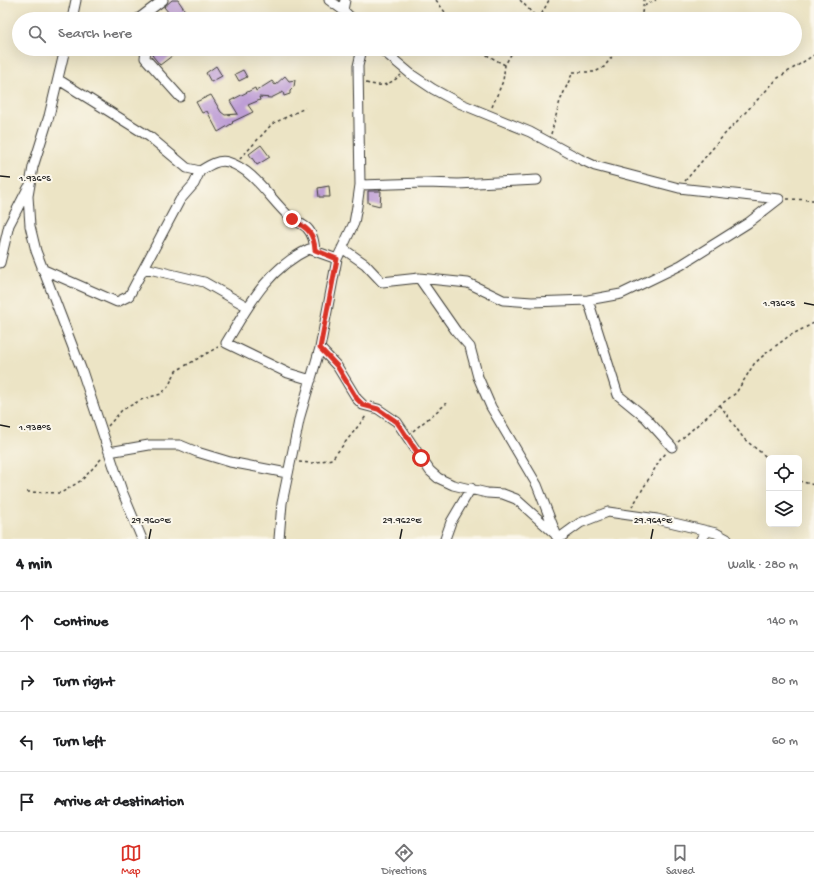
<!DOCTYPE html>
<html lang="en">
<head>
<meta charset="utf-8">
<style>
	body { margin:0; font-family:"Gochi Hand",sans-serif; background:#f6f6f6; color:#202124 }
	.controls { position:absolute; right:12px; bottom:12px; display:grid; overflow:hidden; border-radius:6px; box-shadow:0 4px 16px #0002 }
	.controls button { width:36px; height:36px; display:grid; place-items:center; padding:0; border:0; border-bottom:1px solid #e0e0e0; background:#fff; color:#202124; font:20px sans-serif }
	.stop { position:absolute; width:12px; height:12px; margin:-9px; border:3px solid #d93025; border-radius:50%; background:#fff }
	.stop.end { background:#d93025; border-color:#fff; box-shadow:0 1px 4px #0008 }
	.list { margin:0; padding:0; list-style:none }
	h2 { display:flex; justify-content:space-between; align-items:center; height:52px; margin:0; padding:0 16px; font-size:17px }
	h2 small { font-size:13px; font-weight:400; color:#757577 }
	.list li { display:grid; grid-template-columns:26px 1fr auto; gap:12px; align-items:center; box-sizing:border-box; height:60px; padding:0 16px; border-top:1px solid #e0e0e0 }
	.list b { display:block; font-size:15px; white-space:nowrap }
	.list em { font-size:13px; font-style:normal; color:#757577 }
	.icon { flex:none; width:22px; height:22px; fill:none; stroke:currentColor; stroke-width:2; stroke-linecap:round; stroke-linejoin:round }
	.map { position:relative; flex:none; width:814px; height:539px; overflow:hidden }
	.search { position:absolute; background:#fff; box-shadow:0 4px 16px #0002; left:12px; right:12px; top:12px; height:44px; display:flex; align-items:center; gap:10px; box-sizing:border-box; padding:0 14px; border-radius:22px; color:#757577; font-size:15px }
	.sheet { height:292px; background:#fff }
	nav { display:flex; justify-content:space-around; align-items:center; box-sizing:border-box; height:56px; border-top:1px solid #e0e0e0; background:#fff; font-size:11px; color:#757577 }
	nav a { display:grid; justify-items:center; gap:2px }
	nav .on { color:#d93025 }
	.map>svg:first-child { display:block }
	.building { fill:#be9ed5 }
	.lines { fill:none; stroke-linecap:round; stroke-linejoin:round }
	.minor-casing { stroke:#3b3a35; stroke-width:11 }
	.path { stroke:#3b3a35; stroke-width:1.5; stroke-dasharray:3 3; stroke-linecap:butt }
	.minor { stroke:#fff; stroke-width:9 }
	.route { stroke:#d93025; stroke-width:5 }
	.ticks { fill:none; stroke:#1c1c1c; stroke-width:1.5 }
	.ticks-label { font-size:10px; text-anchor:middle; fill:#1c1c1c; stroke:#fbf7ec; stroke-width:4; stroke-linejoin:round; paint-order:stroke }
</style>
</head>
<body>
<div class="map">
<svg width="814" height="539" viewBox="0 0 814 539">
	<rect width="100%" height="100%" fill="#fbf7ec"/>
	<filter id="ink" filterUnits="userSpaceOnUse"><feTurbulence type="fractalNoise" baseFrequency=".025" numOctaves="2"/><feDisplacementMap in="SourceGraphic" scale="8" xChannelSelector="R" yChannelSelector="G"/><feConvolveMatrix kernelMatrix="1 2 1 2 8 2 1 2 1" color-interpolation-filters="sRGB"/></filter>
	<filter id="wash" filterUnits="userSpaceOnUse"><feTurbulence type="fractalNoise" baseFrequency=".012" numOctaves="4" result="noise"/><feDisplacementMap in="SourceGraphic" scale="16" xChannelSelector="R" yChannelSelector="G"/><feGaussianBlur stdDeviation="0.9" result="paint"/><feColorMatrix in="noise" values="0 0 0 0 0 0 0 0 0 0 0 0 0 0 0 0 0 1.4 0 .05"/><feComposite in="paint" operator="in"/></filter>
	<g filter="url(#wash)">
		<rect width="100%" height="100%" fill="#ece4c5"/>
		<g id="blocks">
			<path class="building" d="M172 0H178L186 12 174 19 164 7Z
				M159 49H181L160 65 152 55Z
				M216 66 222 76 211 82 206 73Z
				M243 70 247 77 239 81 235 74Z
				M285 76 289 81 295 80 294 87 290 91V94L284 96 283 92 271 98 259 97 260 100 248 105 253 112 232 122 233 123 218 132 207 111 202 113 196 102 211 95 221 112 225 115 238 114 230 101 255 88 256 91 272 81 275 85Z
				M261 145 270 157 257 165 249 154Z
				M329 186 330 197H319L318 188Z
				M368 191H381L380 206 368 203Z"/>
		</g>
	</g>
	<g filter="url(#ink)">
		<use href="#blocks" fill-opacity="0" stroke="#3b3a35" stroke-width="1"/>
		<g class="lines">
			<g class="minor-casing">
				<path id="minor" d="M329 0 343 10 345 0
					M343 10 352 19
					M72 19 76 0
					M138 19 163 0
					M65 49 49 116 33 167 28 196 30 226 36 251 82 371 122 491 142 539
					M146 49 145 58 180 97
					M381 49 412 75 433 89 459 103 530 132 580 159 595 166 679 188 779 199
					M59 80 150 137 187 168 200 171C208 166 218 159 228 162 255 170 271 201 291 218 296 222 303 224 307 228 313 234 314 242 315 250
					M360 185 425 183 458 184 537 180
					M342 248 365 264 382 282 419 278 468 283 503 300 532 302 588 300 621 294 681 265 748 223 779 199
					M0 263 9 225 28 188
					M145 268 204 282 248 307
					M42 269 117 302 129 296 180 200 194 184 200 171
					M419 278 456 331 470 347 478 377 491 407 537 485 556 534
					M588 300 618 395 646 418 672 447
					M320 348 337 366 357 399 363 405 378 409 397 422 430 471 438 478 453 485 487 493 503 494 516 499 555 534 558 539
					M311 380 288 373 226 343C249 305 267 269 309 249L337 259
					M109 452 149 445H180L197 452 230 462 287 473
					M279 539 282 503 300 416 320 348 337 259 354 223 357 206 360 185 358 66 362 49
					M445 539 451 522 471 488
					M558 539 580 523 608 512 657 519 716 533 727 539
					M701 539 708 531"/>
			</g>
			<path class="path" d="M436 0 450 19
				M520 0 538 19
				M644 6 656 0
				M539 19 549 0
				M641 19 644 0
				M476 49 505 65
				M366 83C383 87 387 86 401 75
				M492 107 503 81 505 65 514 49
				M551 134 560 101 573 72H595L604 67 618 49
				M240 159 272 124 305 108
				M685 181 724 135 778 78 814 55
				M787 199 814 200
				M720 405 744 439 769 459
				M108 426 122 410 143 399 161 394 168 387 176 371 218 347
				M413 431 447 403
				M678 442 720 405 736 393 754 364 765 354 789 336 814 323
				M299 462 312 463 332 459 367 415
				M799 481 814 485
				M27 492 61 493 82 480 102 458
				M632 507 660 460 666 453"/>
			<use href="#minor" class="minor"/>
		</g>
	</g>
	<g class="lines" filter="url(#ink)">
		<path class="route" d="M292 219C307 228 314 232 315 250L337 259 320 348 337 366 357 399 363 405 378 409 397 422 421 458"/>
	</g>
	<path class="ticks" d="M0 176 10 177M804 303 814 305M0 425 10 427M149 539 151 529M400 539 402 529M651 539 653 529"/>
	<g class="ticks-label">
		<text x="35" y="181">1.936°S</text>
		<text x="779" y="306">1.936°S</text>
		<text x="35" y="430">1.938°S</text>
		<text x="151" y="523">29.960°E</text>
		<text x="402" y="523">29.962°E</text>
		<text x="653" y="523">29.964°E</text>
	</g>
</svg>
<div class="controls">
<button><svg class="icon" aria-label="locate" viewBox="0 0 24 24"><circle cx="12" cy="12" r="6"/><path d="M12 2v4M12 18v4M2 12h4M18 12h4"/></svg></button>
<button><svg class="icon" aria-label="layers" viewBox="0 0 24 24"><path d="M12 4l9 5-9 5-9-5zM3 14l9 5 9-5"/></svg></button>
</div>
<div class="stop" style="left:421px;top:458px"></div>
<div class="stop end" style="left:292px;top:219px"></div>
<div class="search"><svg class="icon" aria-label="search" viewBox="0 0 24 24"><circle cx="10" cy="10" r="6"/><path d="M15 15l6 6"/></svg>Search here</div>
</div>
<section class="sheet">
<h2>4 min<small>Walk · 280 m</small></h2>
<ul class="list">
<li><svg class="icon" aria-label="ahead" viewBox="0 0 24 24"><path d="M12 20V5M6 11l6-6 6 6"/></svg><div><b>Continue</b></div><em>140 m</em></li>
<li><svg class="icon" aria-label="right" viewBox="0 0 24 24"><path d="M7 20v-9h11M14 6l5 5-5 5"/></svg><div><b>Turn right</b></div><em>80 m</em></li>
<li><svg class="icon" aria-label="left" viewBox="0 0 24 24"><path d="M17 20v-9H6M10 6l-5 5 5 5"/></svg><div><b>Turn left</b></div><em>60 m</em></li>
<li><svg class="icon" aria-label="arrive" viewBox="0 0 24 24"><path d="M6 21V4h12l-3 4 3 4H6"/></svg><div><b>Arrive at destination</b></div></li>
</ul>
</section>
<nav>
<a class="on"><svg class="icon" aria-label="map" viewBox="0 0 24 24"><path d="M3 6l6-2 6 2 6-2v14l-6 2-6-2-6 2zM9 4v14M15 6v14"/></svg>Map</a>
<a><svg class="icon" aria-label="directions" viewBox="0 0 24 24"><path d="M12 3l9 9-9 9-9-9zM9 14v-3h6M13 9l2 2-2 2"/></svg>Directions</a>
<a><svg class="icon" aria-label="saved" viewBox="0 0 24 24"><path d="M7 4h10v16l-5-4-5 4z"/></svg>Saved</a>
</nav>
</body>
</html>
